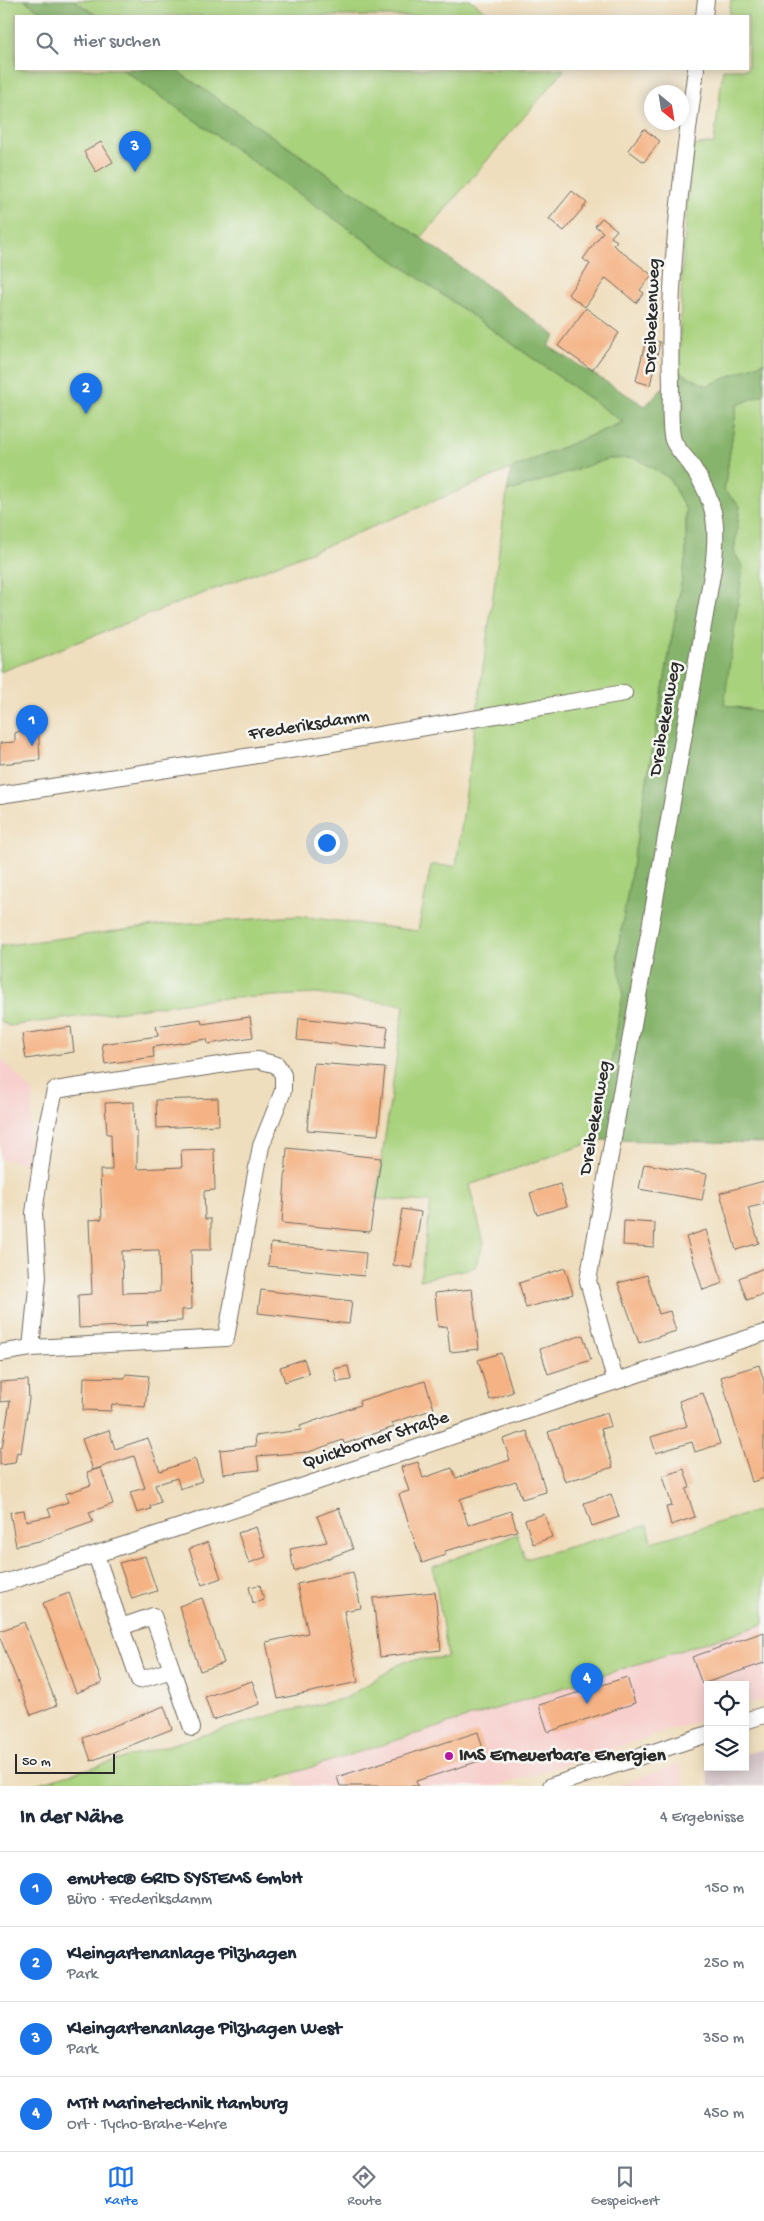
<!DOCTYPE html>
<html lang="de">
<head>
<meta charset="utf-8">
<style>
	body { margin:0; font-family:"Gochi Hand",sans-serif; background:#f2f2f3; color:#1f2937 }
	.controls { position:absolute; right:15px; bottom:15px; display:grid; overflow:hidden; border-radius:0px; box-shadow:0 2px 12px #0003 }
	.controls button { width:45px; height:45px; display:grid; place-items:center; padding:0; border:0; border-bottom:1px solid #e0e1e3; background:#fff; color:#1f2937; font:25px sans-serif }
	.compass { position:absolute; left:644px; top:85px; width:45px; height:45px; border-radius:50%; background:#fff; box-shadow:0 2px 12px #0003; rotate:150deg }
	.scale { position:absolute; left:15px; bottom:12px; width:100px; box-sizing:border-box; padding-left:5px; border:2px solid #2b2b2b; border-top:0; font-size:14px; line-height:18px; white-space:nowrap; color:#2b2b2b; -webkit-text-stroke:4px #f6f6f2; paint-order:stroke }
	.you { position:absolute; left:326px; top:842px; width:18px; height:18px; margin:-12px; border:4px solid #fff; border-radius:50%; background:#1a73e8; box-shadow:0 0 0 8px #1a73e833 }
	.badge { display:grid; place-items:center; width:32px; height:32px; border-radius:50%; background:#1a73e8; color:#fff; font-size:16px; font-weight:700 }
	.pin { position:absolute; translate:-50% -41px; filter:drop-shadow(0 1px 2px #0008) }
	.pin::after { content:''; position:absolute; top:26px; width:18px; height:15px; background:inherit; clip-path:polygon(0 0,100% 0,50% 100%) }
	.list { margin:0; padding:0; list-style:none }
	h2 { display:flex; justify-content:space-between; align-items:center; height:65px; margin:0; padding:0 20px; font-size:21px }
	h2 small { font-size:16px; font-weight:400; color:#747a83 }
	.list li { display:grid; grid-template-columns:32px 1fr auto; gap:15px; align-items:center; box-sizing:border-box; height:75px; padding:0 20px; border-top:1px solid #e0e1e3 }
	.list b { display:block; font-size:19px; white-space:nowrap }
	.list p { margin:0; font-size:16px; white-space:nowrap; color:#747a83 }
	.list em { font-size:16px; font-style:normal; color:#747a83 }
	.icon { flex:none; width:28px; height:28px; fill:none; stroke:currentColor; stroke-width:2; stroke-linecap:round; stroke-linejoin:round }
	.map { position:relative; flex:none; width:764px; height:1786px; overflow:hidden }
	.search { position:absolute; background:#fff; box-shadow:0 2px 12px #0003; left:15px; right:15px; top:15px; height:55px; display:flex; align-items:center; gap:12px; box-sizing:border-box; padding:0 18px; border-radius:0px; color:#747a83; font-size:19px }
	.sheet { height:365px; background:#fff }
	nav { display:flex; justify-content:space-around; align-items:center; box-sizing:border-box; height:70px; border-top:1px solid #e0e1e3; background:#fff; font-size:14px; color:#747a83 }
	nav a { display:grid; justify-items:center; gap:2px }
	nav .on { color:#1a73e8 }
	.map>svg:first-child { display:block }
	.built { fill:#f7d0cd }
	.industrial { fill:#d2bec3 }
	.green { fill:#a9d27d; stroke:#6a7e54 }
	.forest { fill:#86b46c; stroke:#58704c }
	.building { fill:#f5b385; fill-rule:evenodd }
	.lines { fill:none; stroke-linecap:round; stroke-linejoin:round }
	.minor-casing { stroke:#706a5e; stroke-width:18 }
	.minor { stroke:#fff; stroke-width:16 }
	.poi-dot { fill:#b5179e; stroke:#f6f6f2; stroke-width:2 }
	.labels { text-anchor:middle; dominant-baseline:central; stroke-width:5; stroke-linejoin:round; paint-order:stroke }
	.street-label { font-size:19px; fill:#2b2b2b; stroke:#f6f6f2 }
	.poi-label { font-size:19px; font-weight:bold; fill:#2b2b2b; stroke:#f6f6f2; text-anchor:start }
</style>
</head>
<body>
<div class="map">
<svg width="764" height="1786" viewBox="0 0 764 1786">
	<rect width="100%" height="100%" fill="#f6f6f2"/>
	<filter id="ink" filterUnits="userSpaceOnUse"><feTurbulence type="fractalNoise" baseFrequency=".02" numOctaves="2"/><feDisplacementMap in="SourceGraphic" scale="10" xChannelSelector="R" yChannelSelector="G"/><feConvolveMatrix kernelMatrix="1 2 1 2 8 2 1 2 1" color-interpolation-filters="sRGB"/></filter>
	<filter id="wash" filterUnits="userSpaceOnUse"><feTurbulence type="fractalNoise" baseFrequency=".0096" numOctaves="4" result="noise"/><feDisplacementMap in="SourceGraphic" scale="20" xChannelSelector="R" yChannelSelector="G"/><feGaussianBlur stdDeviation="1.12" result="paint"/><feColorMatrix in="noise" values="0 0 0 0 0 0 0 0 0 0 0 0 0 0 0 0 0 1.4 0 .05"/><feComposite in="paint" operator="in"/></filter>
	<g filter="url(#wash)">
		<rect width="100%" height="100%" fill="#efdebd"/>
		<path class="built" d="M0 1057 34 1093 25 1163 0 1159Z
			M764 1624V1700L745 1706V1685H708V1718L498 1786H296L292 1774Z
			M680 1764 685 1786H615Z"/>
		<path class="industrial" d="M764 1749V1786H710L706 1766 745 1767V1754Z"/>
		<path class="green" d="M0 0H24L48 16H16V69H122L623 422 334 543 0 672Z
			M74 0H471L492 16H97Z
			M731 0H764V362L707 386 679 372 682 270 692 146 714 143 723 69H748V16H729Z
			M174 69H563L564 70 421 238Z
			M764 394V712L723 705 743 567 734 552 740 506 724 491 737 405Z
			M636 458 669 478 686 510V556L617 954 637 996 619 1018 598 1140 469 1185 484 1243 475 1267 420 1280 431 1202 376 1199 404 1005 316 994 214 999 9 1026 0 1021V946L162 925 298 916 418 931 431 865 456 866 507 492 608 459Z
			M764 1509V1624L252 1786H29L275 1714 346 1698 404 1661 448 1657 433 1567 517 1534 525 1559 648 1525 652 1542Z"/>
		<path class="forest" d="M24 0H74L97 16H48Z
			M122 69H174L421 238 556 336 548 346 645 406 679 372 707 386 764 362V394L737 405 724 491 740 506 734 552 743 567 724 705 764 712V1143L598 1140 623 993 617 954 686 556V510L669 478 636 458 608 459 507 492 511 469 623 422Z"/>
		<g id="blocks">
			<path class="building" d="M644 129 660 141 644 162 628 150Z
				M101 142 113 162 96 172 84 152Z
				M572 191 587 203 564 231 549 219Z
				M602 218 617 230 611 237 617 241 613 245 652 275 640 290 644 293 636 303 606 278 585 307 568 294 590 264 583 259 603 232 595 226Z
				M586 308 619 333 592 370 558 346Z
				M646 339 660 342 650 385 636 381Z
				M38 724 40 760 0 764V743L15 742V733Z
				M250 1017 253 1037 208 1044 207 1039 153 1047 154 1057 105 1064 102 1044 158 1036 156 1026 201 1019 202 1024Z
				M299 1018 388 1027 385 1049 297 1040Z
				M71 1027 74 1052 26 1059 22 1034Z
				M314 1063 385 1068 378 1135 307 1130Z
				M218 1098 219 1125 157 1128 156 1100Z
				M134 1102 135 1131 137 1132V1169L182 1167 181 1150 214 1149 215 1190 204 1191 205 1219H211V1250H191L192 1309 182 1310V1321L147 1322 148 1325 79 1328 78 1295 92 1294 89 1220 102 1219 100 1170H112L111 1134H107L105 1103ZM159 1250 160 1292 123 1293 122 1251Z
				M287 1148 381 1158 370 1232 282 1223Z
				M644 1164 707 1174 702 1200 639 1189Z
				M764 1181V1204L748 1208 759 1243 736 1250 720 1193Z
				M560 1184 567 1206 537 1215 530 1193Z
				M402 1209 421 1212 412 1268 393 1265Z
				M624 1221 655 1223 654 1247 623 1245Z
				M706 1230 723 1283 703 1290 686 1237Z
				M271 1243 366 1253 364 1276 268 1266Z
				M565 1268 573 1294 526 1308 519 1283Z
				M764 1268V1294L747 1300 739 1278Z
				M647 1275 659 1314 670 1311 676 1331 639 1343 618 1283Z
				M472 1289 479 1349 450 1352 447 1326 438 1327 435 1293Z
				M261 1290 352 1301 349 1324 258 1313Z
				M583 1335 591 1360 548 1374 540 1349Z
				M501 1353 513 1392 490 1400 478 1360Z
				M304 1359 309 1374 285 1382 280 1367Z
				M759 1365 764 1381V1478L752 1482 721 1377Z
				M348 1366 351 1380 337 1382 334 1369Z
				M126 1374 149 1376 145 1407 112 1404 111 1411 83 1410 84 1377 125 1378Z
				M28 1380 29 1399 21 1453 17 1452 15 1463 0 1465V1449L2 1448 10 1401 0 1402V1382Z
				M425 1381 434 1409 392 1423 394 1427 344 1444 343 1440 309 1452 257 1456 259 1470 223 1474 220 1450 256 1446 255 1436 301 1430 300 1426 360 1405 359 1401Z
				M703 1393 720 1444 695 1452 692 1442 656 1453 651 1437 687 1426 679 1401Z
				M607 1413 611 1426 601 1429 613 1467 565 1482 548 1432Z
				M109 1430 115 1449 148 1438 160 1471 195 1459 202 1481 180 1489 177 1478 155 1485 161 1502 150 1506 151 1509 137 1513 130 1492 145 1488 134 1456 93 1470 82 1439Z
				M527 1431 546 1492 522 1499 516 1481 460 1499 468 1525 511 1511 517 1531 445 1551 446 1555 422 1563 399 1494 409 1491 401 1467 418 1462 423 1478 452 1468 456 1478 510 1460 503 1439Z
				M101 1468 113 1504 89 1512 93 1522 39 1541 16 1546 10 1512 24 1510 26 1521 51 1516 48 1509 68 1502 65 1494 91 1485 87 1472Z
				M684 1469 690 1488 686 1489 695 1517 671 1525 666 1507 672 1506 663 1476Z
				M611 1494 619 1517 592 1526 584 1503Z
				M339 1508 353 1549 294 1571 290 1549 327 1542 317 1516Z
				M544 1514 552 1537 533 1544 525 1520Z
				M256 1527 266 1557 249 1563 238 1533Z
				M208 1542 221 1578 202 1585 189 1549Z
				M145 1556 157 1591 132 1599 119 1563Z
				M353 1572 361 1608 344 1611 358 1682 278 1699 266 1642 308 1633 297 1584Z
				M260 1585 264 1600 253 1603 249 1587Z
				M435 1592 441 1650 380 1657 373 1598Z
				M69 1593 102 1683 76 1693 43 1603Z
				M202 1598 224 1663 200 1671 179 1606Z
				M24 1622 57 1705 31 1715 0 1638V1631Z
				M764 1632V1663L702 1684 692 1657Z
				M627 1677 635 1703 548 1732 539 1705Z
				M252 1681 260 1704 213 1720 205 1697Z
				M164 1706 172 1729 91 1761 83 1738Z
				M478 1732 486 1759 416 1781 418 1786H340L337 1777Z"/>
		</g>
	</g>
	<g filter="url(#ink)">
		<use href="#blocks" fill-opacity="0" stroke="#706a5e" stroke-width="1"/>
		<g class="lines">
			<g class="minor-casing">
				<path id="minor" d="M704 16 706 0
					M0 795 309 747 624 693
					M0 1353 31 1348 226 1338 261 1146 283 1091V1075L277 1065 258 1060 239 1062 55 1090 46 1130 34 1213 38 1277 31 1348
					M615 1380 588 1281 713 569C718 527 717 504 693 468 688 459 676 449 673 440 669 428 671 397 671 383 667 278 682 173 696 69
					M96 1555 139 1680 172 1670 192 1728
					M0 1584C256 1506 509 1414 764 1333
					M121 1627 153 1616 172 1670
					M745 1721 764 1715
					M551 1786 708 1734"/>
			</g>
			<use href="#minor" class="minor"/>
		</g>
	</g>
	<circle class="poi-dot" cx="449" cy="1756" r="5"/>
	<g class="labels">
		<g class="street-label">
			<text transform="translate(653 316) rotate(-88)">Dreibekenweg</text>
			<text transform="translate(666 719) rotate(-80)">Dreibekenweg</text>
			<text transform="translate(309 726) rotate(-9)">Frederiksdamm</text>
			<text transform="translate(596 1118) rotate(-80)">Dreibekenweg</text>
			<text transform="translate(376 1441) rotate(-18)">Quickborner Straße</text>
		</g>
		<g class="poi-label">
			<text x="459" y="1756">IMS Erneuerbare Energien</text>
		</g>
	</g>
</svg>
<div class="controls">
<button><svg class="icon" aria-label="locate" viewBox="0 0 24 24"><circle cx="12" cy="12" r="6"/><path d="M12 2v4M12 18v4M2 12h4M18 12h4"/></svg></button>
<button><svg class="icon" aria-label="layers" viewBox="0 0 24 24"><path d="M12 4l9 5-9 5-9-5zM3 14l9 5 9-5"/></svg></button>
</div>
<svg class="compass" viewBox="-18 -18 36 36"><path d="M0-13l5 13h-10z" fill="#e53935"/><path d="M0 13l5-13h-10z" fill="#747a83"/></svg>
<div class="scale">50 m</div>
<div class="you"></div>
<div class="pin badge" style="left:32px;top:746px">1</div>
<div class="pin badge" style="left:86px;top:414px">2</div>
<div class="pin badge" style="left:135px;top:172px">3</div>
<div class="pin badge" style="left:587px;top:1704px">4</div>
<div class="search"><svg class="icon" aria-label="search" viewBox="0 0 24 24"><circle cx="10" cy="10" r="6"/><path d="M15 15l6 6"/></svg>Hier suchen</div>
</div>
<section class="sheet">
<h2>In der Nähe<small>4 Ergebnisse</small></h2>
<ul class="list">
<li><span class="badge">1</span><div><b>emutec® GRID SYSTEMS GmbH</b><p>Büro · Frederiksdamm</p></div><em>150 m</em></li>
<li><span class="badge">2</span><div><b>Kleingartenanlage Pilzhagen</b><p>Park</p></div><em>250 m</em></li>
<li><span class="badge">3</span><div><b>Kleingartenanlage Pilzhagen West</b><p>Park</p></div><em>350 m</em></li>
<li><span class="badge">4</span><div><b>MTH Marinetechnik Hamburg</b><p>Ort · Tycho-Brahe-Kehre</p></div><em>450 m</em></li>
</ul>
</section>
<nav>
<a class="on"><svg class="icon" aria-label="map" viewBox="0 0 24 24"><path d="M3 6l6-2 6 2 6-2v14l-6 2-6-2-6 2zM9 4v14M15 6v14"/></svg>Karte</a>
<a><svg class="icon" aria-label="directions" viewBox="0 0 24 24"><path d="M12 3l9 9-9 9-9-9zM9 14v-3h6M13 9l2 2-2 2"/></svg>Route</a>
<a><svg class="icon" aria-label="saved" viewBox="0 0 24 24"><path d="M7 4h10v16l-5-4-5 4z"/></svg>Gespeichert</a>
</nav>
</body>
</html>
